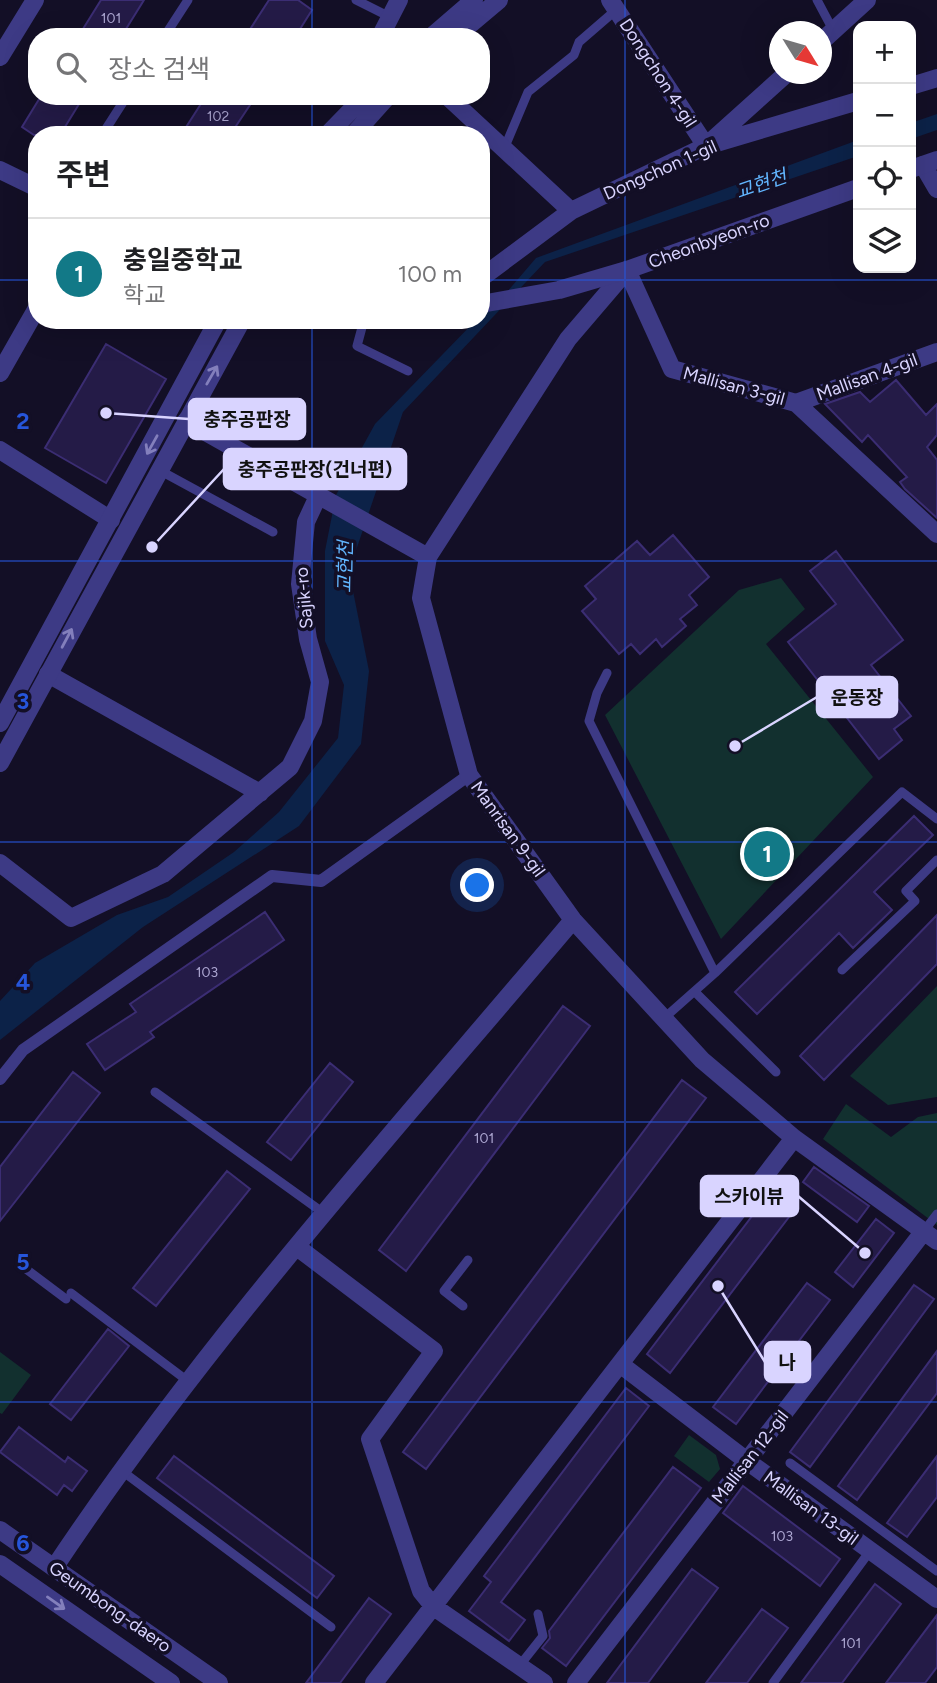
<!DOCTYPE html>
<html lang="ko">
<head>
<meta charset="utf-8">
<style>
	body { margin:0; font-family:Figtree,"Noto Sans KR",sans-serif; background:#f6f6f6; color:#202124 }
	.controls { position:absolute; right:21px; top:21px; display:grid; overflow:hidden; border-radius:14px; box-shadow:0 7px 28px #0002 }
	.controls button { width:63px; height:63px; display:grid; place-items:center; padding:0; border:0; border-bottom:2px solid #e0e0e0; background:#fff; color:#202124; font:35px sans-serif }
	.compass { position:absolute; left:769px; top:21px; width:63px; height:63px; border-radius:50%; background:#fff; box-shadow:0 7px 28px #0002; rotate:127deg }
	.you { position:absolute; left:478px; top:886px; width:24px; height:24px; margin:-18px; border:5px solid #fff; border-radius:50%; background:#1a73e8; box-shadow:0 0 0 10px #1a73e833 }
	.badge { display:grid; place-items:center; width:46px; height:46px; border-radius:50%; background:#127987; color:#fff; font-size:23px; font-weight:700 }
	.pin { position:absolute; translate:-50% -50%; border:4px solid #fff; box-shadow:0 2px 7px #0006 }
	.list { margin:0; padding:0; list-style:none }
	h2 { display:flex; justify-content:space-between; align-items:center; height:91px; margin:0; padding:0 28px; font-size:30px }
	h2 small { font-size:23px; font-weight:400; color:#757577 }
	.list li { display:grid; grid-template-columns:46px 1fr auto; gap:21px; align-items:center; box-sizing:border-box; height:112px; padding:0 28px; border-top:2px solid #e0e0e0 }
	.list b { display:block; font-size:26px; white-space:nowrap }
	.list p { margin:0; font-size:23px; white-space:nowrap; color:#757577 }
	.list em { font-size:23px; font-style:normal; color:#757577 }
	.icon { flex:none; width:38px; height:38px; fill:none; stroke:currentColor; stroke-width:2; stroke-linecap:round; stroke-linejoin:round }
	.map { position:relative; flex:none; width:937px; height:1683px; overflow:hidden }
	.search { position:absolute; background:#fff; box-shadow:0 7px 28px #0002; left:28px; top:28px; width:462px; height:77px; display:flex; align-items:center; gap:18px; box-sizing:border-box; padding:0 24px; border-radius:28px; color:#757577; font-size:26px }
	.panel { position:absolute; background:#fff; box-shadow:0 7px 28px #0002; left:28px; top:126px; width:462px; height:203px; border-radius:28px }
	.map>svg:first-child { display:block }
	.green { fill:#12302f }
	.water { fill:#0c2248 }
	.building { fill:#241b47; stroke:#3b2d73; stroke-width:2 }
	.lines { fill:none; stroke-linecap:round; stroke-linejoin:round }
	.service { stroke:#3d3a85; stroke-width:9 }
	.pedestrian { stroke:#3d3a85; stroke-width:12 }
	.minor { stroke:#3d3a85; stroke-width:18 }
	.tertiary { stroke:#3d3a85; stroke-width:18 }
	.oneway { stroke:#837fbc }
	.grid { fill:none; stroke:#2655da; stroke-width:2; stroke-opacity:0.55 }
	.labels { text-anchor:middle; dominant-baseline:central; stroke-width:7; stroke-linejoin:round; paint-order:stroke }
	.number-label { font-size:14px; fill:#aca6d1 }
	.street-label { font-size:18px; fill:#d9d4ff; stroke:#130f26 }
	.water-label { font-size:19px; font-style:italic; fill:#62b6ff; stroke:#130f26 }
	.grid-label { font-size:23px; text-anchor:middle; font-weight:bold; fill:#2655da; stroke:#130f26; stroke-width:7; stroke-linejoin:round; paint-order:stroke }
	.leader { fill:none; stroke:#d9d4ff; stroke-width:2.5 }
	.callout-dot { fill:#d9d4ff; stroke:#130f26; stroke-width:2.5 }
	.callout { fill:#d9d4ff; stroke:#d9d4ff; stroke-width:2.5 }
	.callout-label { font-size:19px; text-anchor:middle; font-weight:bold; fill:#111 }
</style>
</head>
<body>
<div class="map">
<svg width="937" height="1683" viewBox="0 0 937 1683">
	<rect width="100%" height="100%" fill="#130f26"/>
	<path class="green" d="M781 578 805 609 766 644 873 777 721 939 605 715 739 590Z
		M937 986V1097L888 1105 850 1076Z
		M846 1104 891 1137 918 1117 937 1113V1225L823 1139Z
		M0 1352 31 1375 2 1414 0 1413Z
		M689 1435 716 1455 720 1469 709 1482 674 1456Z"/>
	<path class="water" d="M937 114V130L911 139V123Z
		M858 140V156L545 262 403 412 349 571 369 671 361 744 299 826 143 927 0 1040V1001L35 963 117 915 168 897 234 852 279 812 338 738 344 685 325 641V551L336 495 375 424 476 320H481V316L501 299 536 258Z"/>
	<path class="building" d="M101 0H144L121 37H78Z
		M269 0H298L312 10 295 37H245Z
		M41 96H84L60 135H34L22 127Z
		M206 96H256L230 135H181Z
		M106 344 166 379 106 483 45 448Z
		M896 380 926 415 937 404V435L927 447 937 460V518L905 489 900 482 907 477 868 435 862 442 825 404 860 392 870 402Z
		M673 535 709 577 689 595 697 605 680 619 686 626 662 647 656 639 640 654 631 644 619 654 582 611 596 599 585 586 637 541 650 555Z
		M836 551 903 640 871 665 911 716 894 729 902 740 879 759 788 642 836 604 810 571Z
		M914 816 933 835 874 892 892 910 853 948 839 933 757 1014 735 992Z
		M265 912 284 940 150 1032 154 1037 105 1070 87 1044 136 1012 130 1004Z
		M937 915V964L824 1080 800 1056Z
		M563 1006 590 1026 406 1271 379 1250Z
		M330 1063 353 1082 291 1160 267 1142Z
		M73 1072 100 1093 0 1221V1167Z
		M682 1080 706 1098 426 1469 403 1452Z
		M814 1167 869 1206 857 1222 803 1182Z
		M227 1171 250 1189 156 1306 133 1288Z
		M765 1199 789 1217 670 1373 647 1354Z
		M876 1219 894 1233 853 1287 835 1272Z
		M807 1283 830 1300 736 1424 713 1407Z
		M914 1285 934 1299 810 1467 790 1452Z
		M108 1329 129 1346 71 1420 50 1404Z
		M937 1351V1393L857 1500 838 1486Z
		M626 1388 649 1406 501 1602 525 1620 509 1641 469 1611 491 1582 484 1576Z
		M19 1427 65 1462 68 1457 87 1471 72 1491 64 1485 57 1495 0 1452Z
		M174 1456 334 1576 317 1598 157 1478Z
		M937 1456V1497L907 1537 887 1523Z
		M673 1467 701 1488 566 1666 542 1648 550 1638 549 1631Z
		M743 1486 840 1559 820 1586 723 1513Z
		M692 1569 718 1588 648 1683H607Z
		M875 1584 901 1604 842 1683H801Z
		M369 1598 391 1614 340 1683H306Z
		M762 1609 788 1628 747 1683H706Z
		M937 1615V1667L925 1683H886Z"/>
	<g class="lines">
		<path class="service" d="M356 0 390 17
			M817 0 833 30
			M164 37 188 0
			M102 135 127 96
			M504 149 528 92 574 55 579 42 616 10
			M364 320 357 346 408 371
			M159 470 273 532
			M607 673 597 693 589 721 715 973 663 1019
			M842 970 915 901 906 891 937 860
			M715 973 902 792 937 819
			M695 992 776 1072
			M155 1092 325 1214
			M924 1231 937 1214
			M22 1266 66 1299
			M71 1293 189 1382
			M463 1306 444 1291 468 1260
			M790 1463 937 1571
			M122 1471 331 1627
			M520 1665 543 1636 538 1614
			M773 1683 870 1551"/>
		<path class="pedestrian" d="M0 1079 23 1050 272 876 321 881 469 775"/>
		<path class="minor" d="M610 0 706 146 786 74
			M380 37 399 0
			M822 41 867 0
			M0 57 35 0
			M911 86 937 78
			M447 96 571 211
			M923 165 937 189
			M481 278 571 211 706 146 858 101
			M0 373 37 308
			M796 403 937 352
			M186 421 428 557
			M0 450 111 520
			M937 534 796 403 672 369 627 270 568 339 428 557 421 598 469 775 573 920 702 1060 794 1138 937 1241
			M48 674 260 793
			M0 863 71 918 163 874 290 767 313 721 320 682 308 639 300 584 306 522 319 494
			M297 1247 434 1351 370 1439 421 1591 434 1607 544 1683
			M620 1364 747 1461 937 1599
			M54 1568C207 1338 395 1131 573 920
			M374 1683 794 1138
			M576 1683 924 1231"/>
		<path class="tertiary" d="M431 37 474 0
			M455 37 499 0
			M327 135 365 96
			M353 135 388 96
			M911 169 937 160
			M0 170 37 188
			M481 304 559 290 627 270 858 188
			M0 723 218 320
			M0 763 242 320
			M0 1530 219 1683
			M0 1564 171 1683"/>
	</g>
	<defs><path id="oneway-shaft" d="M-6 0H5M1.5-3L5.5 0L1.5 3" fill="none" stroke-width="1.6" stroke-linecap="round" stroke-linejoin="round" transform="scale(1.75)"/></defs>
	<g class="oneway">
		<use href="#oneway-shaft" transform="translate(212 375) rotate(-60)"/>
		<use href="#oneway-shaft" transform="translate(152 445) rotate(119)"/>
		<use href="#oneway-shaft" transform="translate(67 638) rotate(-62)"/>
		<use href="#oneway-shaft" transform="translate(56 1603) rotate(35)"/>
	</g>
	<path class="grid" d="M312 0V37M625 0V1683M312 96V135M0 280H37M481 280H937M312 320V1683M0 561H937M0 842H937M0 1122H937M0 1402H937"/>
	<g class="labels">
		<g class="number-label">
			<text x="111" y="18">101</text>
			<text x="218" y="116">102</text>
			<text x="207" y="972">103</text>
			<text x="484" y="1138">101</text>
			<text x="782" y="1536">103</text>
			<text x="851" y="1643">101</text>
		</g>
		<g class="street-label">
			<text transform="translate(658 73) rotate(57)">Dongchon 4-gil</text>
			<text transform="translate(660 170) rotate(-24)">Dongchon 1-gil</text>
			<text transform="translate(709 241) rotate(-20)">Cheonbyeon-ro</text>
			<text transform="translate(867 377) rotate(-20)">Mallisan 4-gil</text>
			<text transform="translate(734 386) rotate(15)">Mallisan 3-gil</text>
			<text transform="translate(304 598) rotate(-95)">Sajik-ro</text>
			<text transform="translate(508 829) rotate(54)">Manrisan 9-gil</text>
			<text transform="translate(750 1457) rotate(-52)">Mallisan 12-gil</text>
			<text transform="translate(811 1508) rotate(36)">Mallisan 13-gil</text>
			<text transform="translate(110 1607) rotate(35)">Geumbong-daero</text>
		</g>
		<g class="water-label">
			<text transform="translate(761 184) rotate(-19)">교현천</text>
			<text transform="translate(345 567) rotate(-89)">교현천</text>
		</g>
	</g>
	<g class="grid-label">
		<text x="23" y="429">2</text>
		<text x="23" y="709">3</text>
		<text x="23" y="990">4</text>
		<text x="23" y="1270">5</text>
		<text x="23" y="1551">6</text>
	</g>
	<path class="leader" d="M106 413L189 419M152 547L224 469M735 746L817 697M865 1253L798 1196M718 1286L765 1362"/>
	<g class="callout-dot">
		<circle cx="106" cy="413" r="7"/>
		<circle cx="152" cy="547" r="7"/>
		<circle cx="735" cy="746" r="7"/>
		<circle cx="865" cy="1253" r="7"/>
		<circle cx="718" cy="1286" r="7"/>
	</g>
	<g class="callout">
		<rect x="189" y="399" width="116" height="40" rx="7"/>
		<rect x="224" y="449" width="182" height="40" rx="7"/>
		<rect x="817" y="677" width="80" height="40" rx="7"/>
		<rect x="701" y="1176" width="97" height="40" rx="7"/>
		<rect x="765" y="1342" width="45" height="40" rx="7"/>
	</g>
	<g class="callout-label">
		<text x="247" y="426">충주공판장</text>
		<text x="315" y="476">충주공판장(건너편)</text>
		<text x="857" y="704">운동장</text>
		<text x="749" y="1203">스카이뷰</text>
		<text x="787" y="1369">나</text>
	</g>
</svg>
<div class="controls">
<button>+</button>
<button>−</button>
<button><svg class="icon" aria-label="locate" viewBox="0 0 24 24"><circle cx="12" cy="12" r="6"/><path d="M12 2v4M12 18v4M2 12h4M18 12h4"/></svg></button>
<button><svg class="icon" aria-label="layers" viewBox="0 0 24 24"><path d="M12 4l9 5-9 5-9-5zM3 14l9 5 9-5"/></svg></button>
</div>
<svg class="compass" viewBox="-18 -18 36 36"><path d="M0-13l5 13h-10z" fill="#e53935"/><path d="M0 13l5-13h-10z" fill="#757577"/></svg>
<div class="you"></div>
<div class="pin badge" style="left:767px;top:854px">1</div>
<div class="search"><svg class="icon" aria-label="search" viewBox="0 0 24 24"><circle cx="10" cy="10" r="6"/><path d="M15 15l6 6"/></svg>장소 검색</div>
<section class="panel">
<h2>주변<small></small></h2>
<ul class="list">
<li><span class="badge">1</span><div><b>충일중학교</b><p>학교</p></div><em>100 m</em></li>
</ul>
</section>
</div>
</body>
</html>
